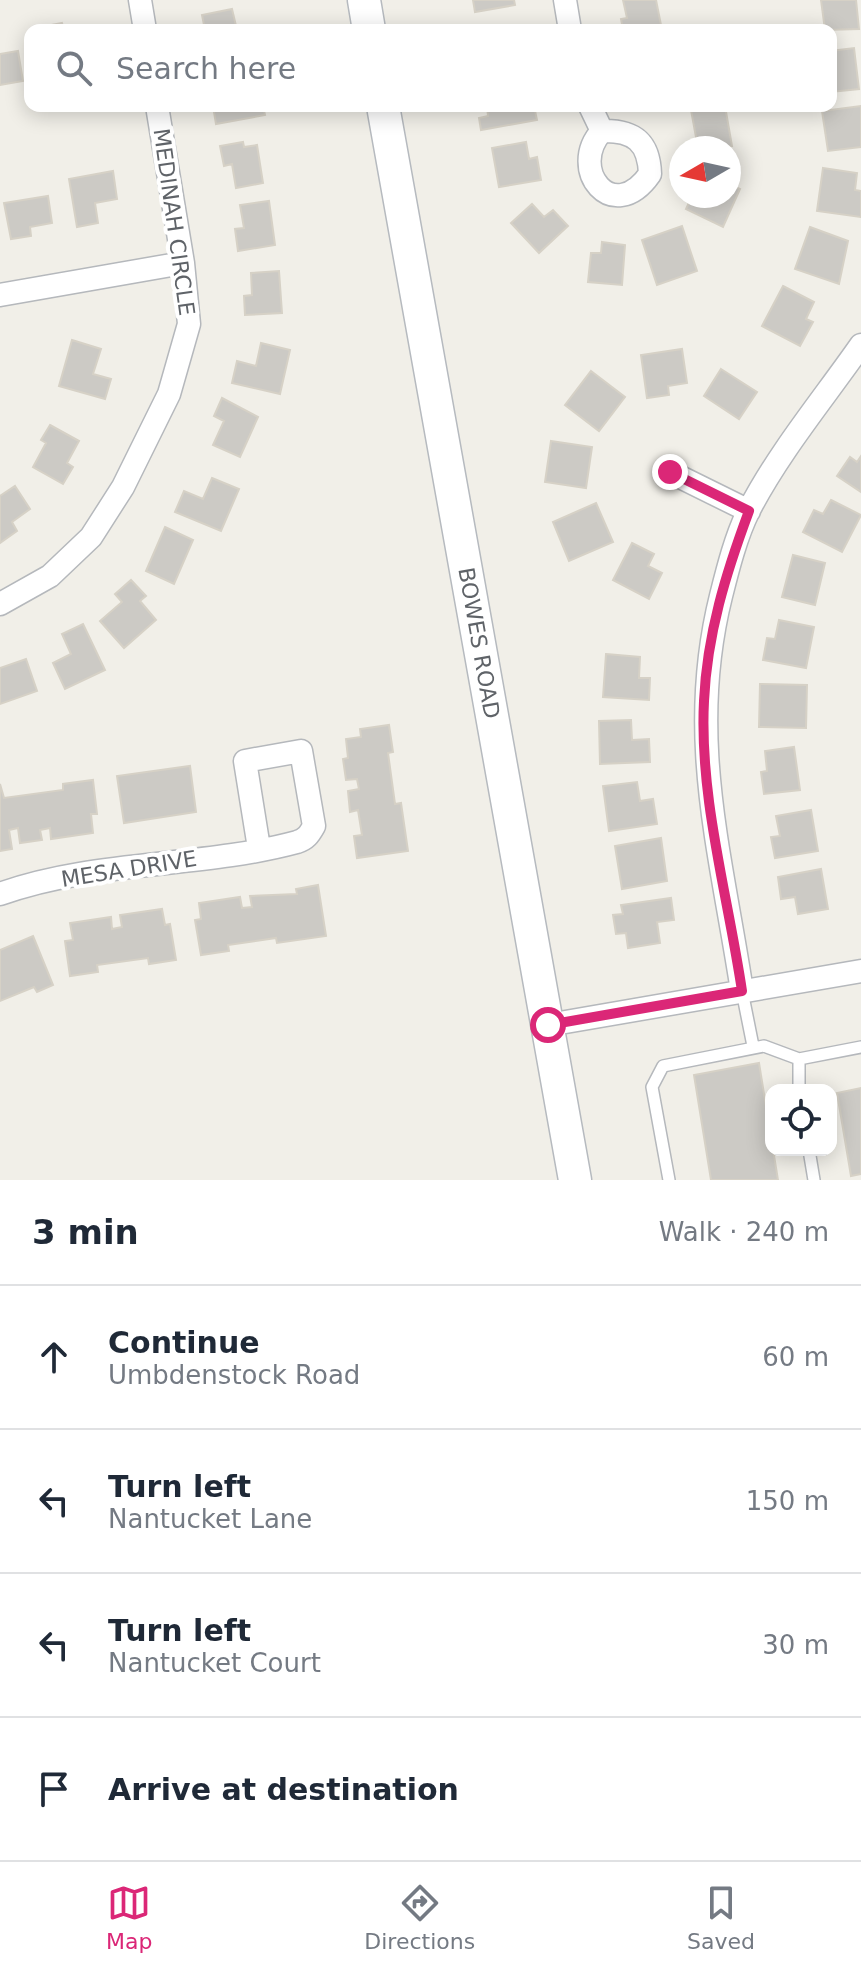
<!DOCTYPE html>
<html lang="en">
<head>
<meta charset="utf-8">
<style>
	body { margin:0; font-family:"DejaVu Sans",sans-serif; background:#f2f2f3; color:#1f2937 }
	.controls { position:absolute; right:24px; bottom:24px; display:grid; overflow:hidden; border-radius:16px; box-shadow:0 4px 20px #0003 }
	.controls button { width:72px; height:72px; display:grid; place-items:center; padding:0; border:0; border-bottom:2px solid #e0e1e3; background:#fff; color:#1f2937; font:40px sans-serif }
	.compass { position:absolute; left:669px; top:136px; width:72px; height:72px; border-radius:50%; background:#fff; box-shadow:0 4px 20px #0003; rotate:261deg }
	.stop { position:absolute; width:24px; height:24px; margin:-18px; border:6px solid #db2777; border-radius:50%; background:#fff }
	.stop.end { background:#db2777; border-color:#fff; box-shadow:0 2px 8px #0008 }
	.list { margin:0; padding:0; list-style:none }
	h2 { display:flex; justify-content:space-between; align-items:center; height:104px; margin:0; padding:0 32px; font-size:34px }
	h2 small { font-size:26px; font-weight:400; color:#747a83 }
	.list li { display:grid; grid-template-columns:52px 1fr auto; gap:24px; align-items:center; box-sizing:border-box; height:144px; padding:0 32px; border-top:2px solid #e0e1e3 }
	.list b { display:block; font-size:30px; white-space:nowrap }
	.list p { margin:0; font-size:26px; white-space:nowrap; color:#747a83 }
	.list em { font-size:26px; font-style:normal; color:#747a83 }
	.icon { flex:none; width:44px; height:44px; fill:none; stroke:currentColor; stroke-width:2; stroke-linecap:round; stroke-linejoin:round }
	.map { position:relative; flex:none; width:861px; height:1180px; overflow:hidden }
	.search { position:absolute; background:#fff; box-shadow:0 4px 20px #0003; left:24px; right:24px; top:24px; height:88px; display:flex; align-items:center; gap:20px; box-sizing:border-box; padding:0 28px; border-radius:16px; color:#747a83; font-size:30px }
	.sheet { height:680px; background:#fff }
	nav { display:flex; justify-content:space-around; align-items:center; box-sizing:border-box; height:112px; border-top:2px solid #e0e1e3; background:#fff; font-size:22px; color:#747a83 }
	nav a { display:grid; justify-items:center; gap:4px }
	nav .on { color:#db2777 }
	.map>svg:first-child { display:block }
	.building { fill:#cccac5; stroke:#d6d1c6; stroke-width:2 }
	.lines { fill:none; stroke-linecap:round; stroke-linejoin:round }
	.service-casing { stroke:#b5b8bc; stroke-width:14 }
	.minor-casing { stroke:#b5b8bc; stroke-width:25 }
	.secondary-casing { stroke:#b6babf; stroke-width:35 }
	.service { stroke:#fff; stroke-width:11 }
	.minor { stroke:#fff; stroke-width:22 }
	.secondary { stroke:#fff; stroke-width:32 }
	.route { stroke:#db2777; stroke-width:10 }
	.labels { text-anchor:middle; dominant-baseline:central; stroke-width:8; stroke-linejoin:round; paint-order:stroke }
	.street-label { font-size:22px; fill:#5f6368; stroke:#fff }
</style>
</head>
<body>
<div class="map">
<svg width="861" height="1180" viewBox="0 0 861 1180">
	<rect width="100%" height="100%" fill="#f1efe8"/>
	<path class="building" d="M473 0H514L515 5 475 12Z
		M623 0H656L662 30H623L621 19 627 18Z
		M821 0H856L859 29 825 30Z
		M232 9 237 30H205L202 15Z
		M62 23 64 30H42L41 27Z
		M854 48 859 89 831 92V51Z
		M18 51 23 81 0 85V54Z
		M213 106H263L265 115 216 124Z
		M487 106H534L537 120 481 130 479 118 488 116Z
		M725 106 732 146 698 148 691 110Z
		M861 106V147L828 151 822 111Z
		M243 142 244 147 257 145 263 183 236 188 232 164 224 166 220 146Z
		M526 142 529 159 537 157 541 180 499 187 492 148Z
		M823 168 857 173 855 190 861 191V217L817 211Z
		M113 171 117 199 95 203 98 223 77 227 69 179Z
		M729 184 740 189 723 227 686 209 692 196H729Z
		M48 196 52 223 30 227 31 236 11 239 4 203Z
		M269 201 275 245 238 251 235 229 244 228 240 205Z
		M532 204 544 217 553 210 568 226 539 253 511 223Z
		M682 226 697 271 657 285 642 240Z
		M810 227 848 241 839 284 795 269Z
		M602 242 625 245 622 285 588 282 591 253H601Z
		M279 271 282 313 245 315 244 296 252 295 251 273Z
		M783 286 814 302 806 319 813 322 800 346 762 326Z
		M72 340 101 349 93 374 111 379 105 399 59 386Z
		M261 343 290 350 280 394 232 383 237 361 256 366Z
		M682 349 687 383 668 386 669 395 647 398 641 355Z
		M721 369 757 392 739 419 704 396Z
		M591 371 625 397 599 431 565 405Z
		M222 398 258 417 240 457 213 445 224 421 214 416Z
		M50 425 79 441 67 463 73 467 63 484 33 467 46 443 41 440Z
		M551 441 592 447 586 488 545 482Z
		M861 456V492L837 476 850 457 857 462Z
		M212 478 239 489 221 531 175 512 184 491 203 499Z
		M15 486 30 509 12 522 17 531 0 543V496Z
		M831 500 861 515 842 552 803 532 814 510 823 514Z
		M596 503 613 542 569 561 553 522Z
		M165 527 193 540 174 584 146 571Z
		M632 543 654 554 648 566 662 573 649 599 613 580Z
		M793 555 825 563 815 605 782 597Z
		M131 580 146 596 140 601 156 620 124 648 100 621 122 602 115 594Z
		M779 620 814 627 806 668 763 660 767 638 775 639Z
		M83 624 105 670 65 689 53 663 71 654 62 634Z
		M606 654 640 657 639 678H650L649 700 603 697Z
		M26 659 37 691 0 704V668Z
		M760 684 807 685 806 728 759 727Z
		M631 720 632 740 649 739 650 762 600 764 599 721Z
		M389 725 393 752 388 753 395 804 401 803 408 851 357 858 354 836 362 835 358 810 350 812 348 791 359 789 357 779 346 780 343 759 348 758 346 739 361 737 360 729Z
		M794 747 800 790 764 794 761 772 767 771 765 751Z
		M190 766 196 812 124 823 117 776Z
		M93 780 97 814H91L93 833 51 839 50 828 40 830 42 840 20 843 18 828 9 830 12 849 0 851V784L4 798 63 790V784Z
		M637 782 640 801 653 799 657 824 609 831 603 786Z
		M811 810 818 851 775 858 771 837 780 836 776 816Z
		M661 838 667 881 622 889 615 846Z
		M821 869 828 909 798 914 795 897 781 899 778 877Z
		M318 885 326 936 277 943 276 938 228 945 229 951 201 955 195 920 201 919 199 903 240 897 242 908 252 907 250 896 297 894 296 889Z
		M671 898 674 920 657 922 660 943 628 948 626 933 616 934 613 915 623 914 621 905Z
		M162 909 165 925 170 924 176 960 149 964 148 958 97 965 98 972 70 976 65 941 73 940 70 923 111 917 112 929 122 927 120 915Z
		M33 936 53 985 37 992 34 987 0 1001V950Z
		M759 1063 778 1180H711L694 1075Z
		M861 1088V1174L851 1176 837 1093Z"/>
	<g class="lines">
		<g class="service-casing">
			<path id="service" d="M742 991 753 1046
				M799 1090V1059L861 1047
				M809 1150 814 1180
				M669 1180 652 1087 663 1066 764 1046 799 1059"/>
		</g>
		<g class="minor-casing">
			<path id="minor" d="M140 0 145 30
				M565 0 570 30
				M590 106 602 131
				M602 131C634 130 649 142 650 174 613 227 567 169 602 131Z
				M0 295 183 263
				M670 472 749 511
				M0 604 50 576 91 537 123 487 169 394 189 324 183 263 157 106
				M0 894C94 860 201 868 297 842 306 839 309 835 314 826L301 751 245 761 259 848
				M742 991C721 853 686 736 721 596 728 568 736 536 749 510 779 452 824 398 861 345
				M548 1025 861 971"/>
		</g>
		<g class="secondary-casing">
			<path id="secondary" d="M364 0 369 30
				M383 106 575 1180"/>
		</g>
		<use href="#service" class="service"/>
		<use href="#minor" class="minor"/>
		<use href="#secondary" class="secondary"/>
	</g>
	<g class="lines">
		<path class="route" d="M548 1025 742 991C728 896 699 797 704 701 707 634 726 573 749 511L670 472"/>
	</g>
	<g class="labels">
		<g class="street-label">
			<text transform="translate(174 222) rotate(82)">MEDINAH CIRCLE</text>
			<text transform="translate(479 643) rotate(80)">BOWES ROAD</text>
			<text transform="translate(129 869) rotate(-9)">MESA DRIVE</text>
		</g>
	</g>
</svg>
<div class="controls">
<button><svg class="icon" aria-label="locate" viewBox="0 0 24 24"><circle cx="12" cy="12" r="6"/><path d="M12 2v4M12 18v4M2 12h4M18 12h4"/></svg></button>
</div>
<svg class="compass" viewBox="-18 -18 36 36"><path d="M0-13l5 13h-10z" fill="#e53935"/><path d="M0 13l5-13h-10z" fill="#747a83"/></svg>
<div class="stop" style="left:548px;top:1025px"></div>
<div class="stop end" style="left:670px;top:472px"></div>
<div class="search"><svg class="icon" aria-label="search" viewBox="0 0 24 24"><circle cx="10" cy="10" r="6"/><path d="M15 15l6 6"/></svg>Search here</div>
</div>
<section class="sheet">
<h2>3 min<small>Walk · 240 m</small></h2>
<ul class="list">
<li><svg class="icon" aria-label="ahead" viewBox="0 0 24 24"><path d="M12 20V5M6 11l6-6 6 6"/></svg><div><b>Continue</b><p>Umbdenstock Road</p></div><em>60 m</em></li>
<li><svg class="icon" aria-label="left" viewBox="0 0 24 24"><path d="M17 20v-9H6M10 6l-5 5 5 5"/></svg><div><b>Turn left</b><p>Nantucket Lane</p></div><em>150 m</em></li>
<li><svg class="icon" aria-label="left" viewBox="0 0 24 24"><path d="M17 20v-9H6M10 6l-5 5 5 5"/></svg><div><b>Turn left</b><p>Nantucket Court</p></div><em>30 m</em></li>
<li><svg class="icon" aria-label="arrive" viewBox="0 0 24 24"><path d="M6 21V4h12l-3 4 3 4H6"/></svg><div><b>Arrive at destination</b></div></li>
</ul>
</section>
<nav>
<a class="on"><svg class="icon" aria-label="map" viewBox="0 0 24 24"><path d="M3 6l6-2 6 2 6-2v14l-6 2-6-2-6 2zM9 4v14M15 6v14"/></svg>Map</a>
<a><svg class="icon" aria-label="directions" viewBox="0 0 24 24"><path d="M12 3l9 9-9 9-9-9zM9 14v-3h6M13 9l2 2-2 2"/></svg>Directions</a>
<a><svg class="icon" aria-label="saved" viewBox="0 0 24 24"><path d="M7 4h10v16l-5-4-5 4z"/></svg>Saved</a>
</nav>
</body>
</html>
